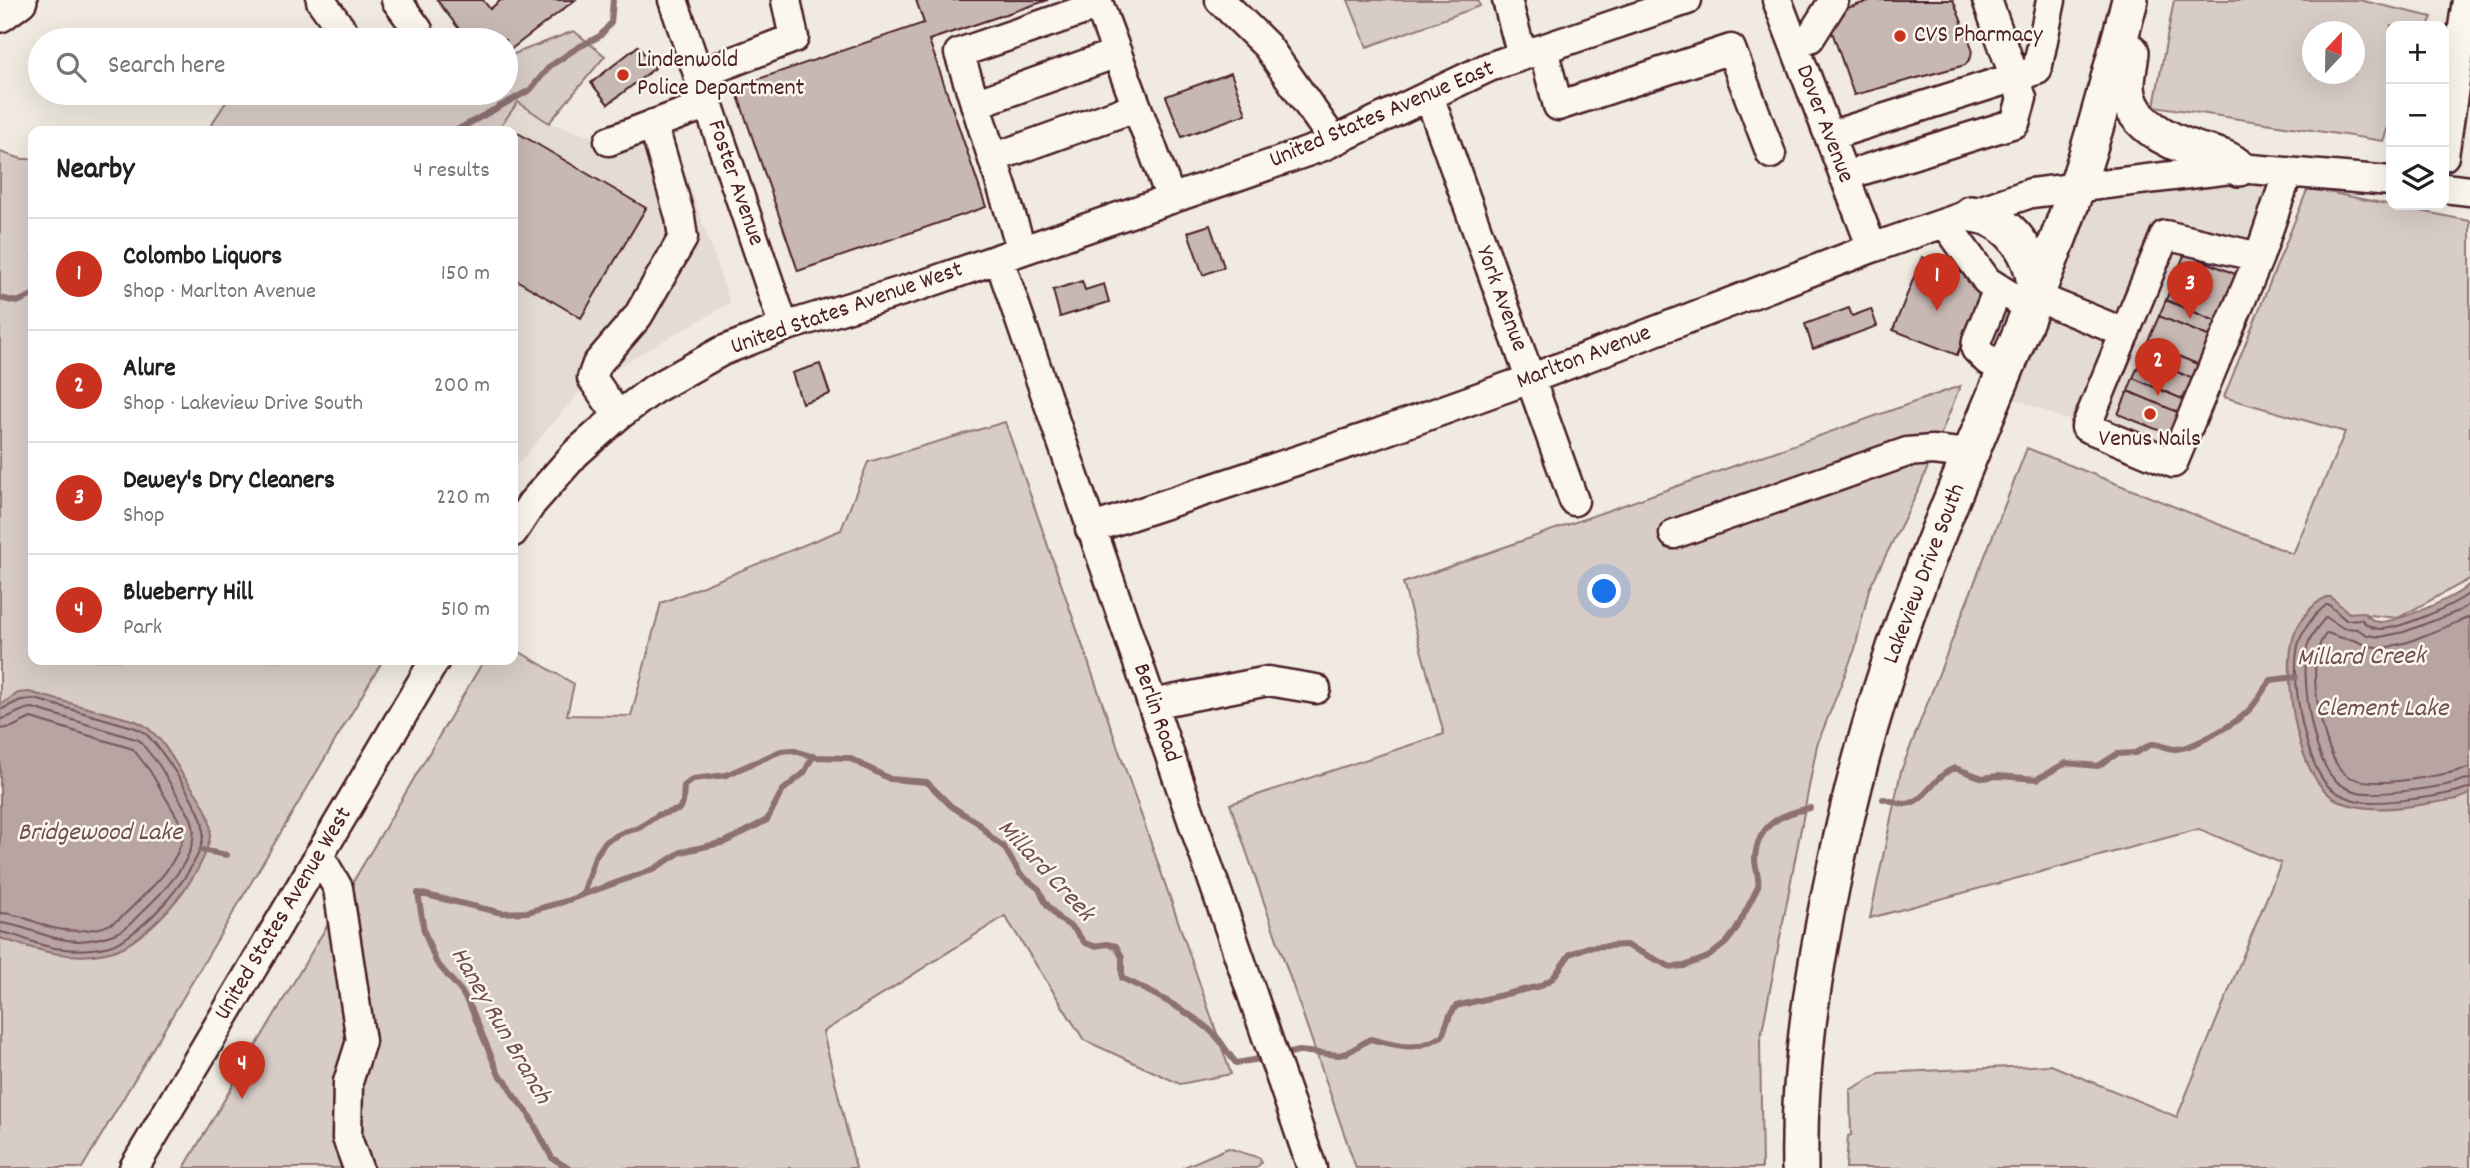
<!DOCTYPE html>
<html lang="en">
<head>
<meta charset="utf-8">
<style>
	body { margin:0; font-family:Dekko,sans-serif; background:#f2f2f2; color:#202124 }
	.controls { position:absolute; right:21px; top:21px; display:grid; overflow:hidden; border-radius:14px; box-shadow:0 7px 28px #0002 }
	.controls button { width:63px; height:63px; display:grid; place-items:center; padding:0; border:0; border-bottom:2px solid #e0e0e0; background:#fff; color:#202124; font:35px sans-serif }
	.compass { position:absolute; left:2302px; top:21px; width:63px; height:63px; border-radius:50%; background:#fff; box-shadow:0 7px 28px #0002; rotate:22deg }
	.you { position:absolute; left:1605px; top:592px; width:24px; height:24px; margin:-18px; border:5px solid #fff; border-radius:50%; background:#1a73e8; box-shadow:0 0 0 10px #1a73e833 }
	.badge { display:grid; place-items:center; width:46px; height:46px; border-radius:50%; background:#c8321e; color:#fff; font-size:23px; font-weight:700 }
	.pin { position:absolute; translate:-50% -58px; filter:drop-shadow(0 2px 4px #0008) }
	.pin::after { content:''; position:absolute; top:37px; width:24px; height:21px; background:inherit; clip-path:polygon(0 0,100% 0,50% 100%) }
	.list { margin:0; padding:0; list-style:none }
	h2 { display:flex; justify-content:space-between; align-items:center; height:91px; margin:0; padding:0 28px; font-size:30px }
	h2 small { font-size:23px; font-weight:400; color:#757577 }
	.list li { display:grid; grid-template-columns:46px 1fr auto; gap:21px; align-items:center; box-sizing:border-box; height:112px; padding:0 28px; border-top:2px solid #e0e0e0 }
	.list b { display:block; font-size:26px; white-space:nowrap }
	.list p { margin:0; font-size:23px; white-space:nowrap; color:#757577 }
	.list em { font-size:23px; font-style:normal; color:#757577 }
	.icon { flex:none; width:38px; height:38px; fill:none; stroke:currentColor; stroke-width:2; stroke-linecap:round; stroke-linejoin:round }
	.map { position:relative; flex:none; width:2470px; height:1168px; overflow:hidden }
	.search { position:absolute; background:#fff; box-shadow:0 7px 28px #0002; left:28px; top:28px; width:490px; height:77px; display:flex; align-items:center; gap:18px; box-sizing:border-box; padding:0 24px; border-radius:38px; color:#757577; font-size:26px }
	.panel { position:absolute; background:#fff; box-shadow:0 7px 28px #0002; left:28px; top:126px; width:490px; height:539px; border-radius:14px }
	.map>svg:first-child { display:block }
	.built { fill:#e4dbd2 }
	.green { fill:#d8ccc6; stroke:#917678; stroke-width:2; fill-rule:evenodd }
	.water { fill:#b8a4a2; stroke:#8c6f72; stroke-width:2 }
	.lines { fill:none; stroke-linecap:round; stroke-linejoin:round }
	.shore { stroke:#76545b; stroke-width:2 }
	.stream { stroke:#8c6f72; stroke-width:6 }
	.building { fill:#c8b8b3; stroke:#4a1f2b; stroke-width:2 }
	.minor-casing { stroke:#4a1f2b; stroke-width:33 }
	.major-casing { stroke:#4a1f2b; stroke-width:40 }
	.minor { stroke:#fbf7ec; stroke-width:28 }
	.major { stroke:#fbf7ec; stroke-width:35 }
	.poi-dot { fill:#c8321e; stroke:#fbf7ec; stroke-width:2.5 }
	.labels { text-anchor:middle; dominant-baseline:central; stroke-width:5; stroke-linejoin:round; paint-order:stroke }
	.poi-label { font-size:24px; fill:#4a1f2b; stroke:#fbf7ec; text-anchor:start }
	.street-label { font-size:24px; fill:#4a1f2b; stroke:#fbf7ec }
	.water-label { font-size:26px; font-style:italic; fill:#704e55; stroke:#fbf7ec }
</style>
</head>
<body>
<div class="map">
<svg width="2470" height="1168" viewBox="0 0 2470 1168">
	<rect width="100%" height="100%" fill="#f0eae0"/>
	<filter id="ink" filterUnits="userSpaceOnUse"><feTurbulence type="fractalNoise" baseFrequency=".0143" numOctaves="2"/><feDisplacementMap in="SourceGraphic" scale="14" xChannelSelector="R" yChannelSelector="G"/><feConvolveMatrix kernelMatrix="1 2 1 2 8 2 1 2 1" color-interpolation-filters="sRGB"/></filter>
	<g filter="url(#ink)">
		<path class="built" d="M518 101 549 123 615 144 668 121 730 303 586 385 513 469V131H497Z
			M2288 172 2173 463 1996 391 2076 187Z"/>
		<path class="green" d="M1348 0H1478L1480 6 1367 47Z
			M2174 0H2359L2432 17 2428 26H2391V119L2383 141 2154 106ZM2312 32H2354V74H2312Z
			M574 31 605 56 549 123 518 102 497 131H207L232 93H506V57Z
			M0 152 22 159H33V660H383L82 1168H0Z
			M2308 188 2470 221V579L2398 618 2312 609 2470 788V1168H1846L1848 1136 1851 1135 1850 1090 1880 1073 2051 1065 2177 1117 2281 863 2199 829 1870 918 1901 771 2027 448 2293 554 2345 432 2224 397Z
			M1960 386 1919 489 1869 589 1855 649 1817 745 1760 1042 1762 1168H1356L1230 804 1444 734 1403 583Z
			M1005 422 1231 1074 1180 1084 1084 1040 1005 916 823 1032 856 1168H184L484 660H513V648L574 684 567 715 631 716 661 603 841 530 868 462Z
			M1228 1148 1260 1158 1261 1163 1256 1168H1182Z"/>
		<path class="water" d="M2470 583V794L2458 799C2421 804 2371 817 2337 800 2297 780 2284 683 2292 643 2295 626 2311 603 2327 597H2331L2349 613 2362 612C2369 615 2371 622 2380 622 2399 621 2459 597 2470 583Z
			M29 692 136 721C158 731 169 752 181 772 191 787 207 805 210 823 218 863 147 944 110 952 71 962 37 950 0 938V705L18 693Z"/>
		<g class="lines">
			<path class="shore" d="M2470 593C2452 606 2403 628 2381 629 2372 629 2366 625 2361 619L2346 620 2329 605H2326C2315 614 2305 627 2300 639 2288 671 2304 758 2326 784 2332 791 2345 797 2354 800 2372 806 2434 797 2455 792 2460 791 2464 788 2470 788
				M2470 604 2459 611 2404 632 2380 637 2367 635 2357 629 2343 628 2326 617C2319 625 2311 634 2308 644 2300 674 2312 757 2334 779 2340 785 2350 790 2358 792 2374 796 2437 788 2454 783 2460 781 2464 779 2470 779
				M2470 617 2408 642 2384 648 2368 646 2354 640 2342 638 2327 633C2312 649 2314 678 2317 699 2320 718 2328 756 2341 770 2358 792 2419 778 2444 774 2453 773 2461 769 2470 768
				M0 710 21 700 35 699 133 727C138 729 143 731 147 735 162 749 191 795 200 815 203 822 204 828 203 836 201 869 141 937 109 946 90 951 65 951 46 946 30 942 16 934 0 932
				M0 719C13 718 20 708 33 708L139 740 159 765 191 818C204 851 167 888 145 909 137 916 130 926 121 931 108 937 93 940 79 941 49 941 26 925 0 923
				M0 729 12 727 31 718 133 749 150 771 184 829C183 851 165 875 150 889 140 899 130 910 119 919 101 933 67 933 46 926 32 921 16 913 0 913"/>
			<path class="stream" d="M455 131 530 90 550 66 577 48 600 36 611 23 613 0
				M0 298 17 302 33 295
				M1883 799C1890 800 1898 804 1906 804 1926 802 1935 774 1955 768L1983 778 1998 776 2037 779 2066 763 2098 766 2117 754 2135 753 2152 744C2160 744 2166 748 2174 749 2191 750 2236 723 2248 711 2258 702 2262 690 2271 680L2296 677
				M201 850 227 855
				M583 894 595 857 606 841 624 832 639 828 658 815 678 810 683 803 684 786 693 779 726 775 781 751 792 750 814 757 849 758 890 779 927 782 951 806 978 823 993 839 1004 847 1020 874 1039 889 1045 902 1059 919 1073 928 1085 943 1094 946 1107 944 1116 946 1122 957V978C1149 991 1202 1017 1220 1041 1225 1048 1230 1056 1236 1063L1266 1058
				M1280 1055 1299 1051 1339 1055 1347 1053 1370 1039C1401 1046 1413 1053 1442 1036L1450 1015 1456 1006 1540 986 1553 978 1570 954 1588 947 1626 945 1671 967 1684 966 1708 957 1726 943 1736 930 1758 887C1760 877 1755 869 1755 859 1757 825 1780 814 1810 808
				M568 1168 552 1158 528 1113 514 1096 506 1081 499 1075 471 1008 461 991 436 962 424 931 418 893 502 913 527 912 563 902 654 869 681 852 725 842 767 820 782 791 804 773 813 756"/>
		</g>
		<path class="building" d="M437 0H483L490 9 501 0H575L506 53V40H444L459 29Z
			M916 0H1048L929 40 986 207 798 271 735 87 924 23Z
			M1873 0H1953L1972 48 1971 57 1965 65 1854 95 1829 23 1837 11Z
			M638 46 655 68 608 104 591 83Z
			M1231 73 1246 114 1182 137 1166 96Z
			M518 133 646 208 581 318 513 278V142Z
			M1210 225 1224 267 1203 275 1188 232Z
			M2185 253 2240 276 2220 323 2166 300Z
			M1922 257 1977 279 1982 292 1957 355 1893 330Z
			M1082 281 1085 290 1104 284 1109 302 1060 317 1053 290Z
			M2166 300 2220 323 2213 338 2159 316Z
			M1849 308 1852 316 1871 309 1877 326 1813 349 1805 324Z
			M2159 316 2213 338 2202 366 2147 343Z
			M2147 343 2202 366 2196 380 2142 357Z
			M2142 357 2196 380 2187 401 2133 378Z
			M820 364 830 394 802 403 792 373Z
			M2133 378 2187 401 2182 414 2128 391Z
			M2128 391 2182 414 2173 436 2118 414Z"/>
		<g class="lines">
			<g class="minor-casing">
				<path id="minor" d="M323 0 321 1 349 40
					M396 0 418 30 405 40
					M673 0 784 327
					M1220 0 1267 46 1334 141
					M1507 0 1522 56
					M1777 0 1872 248
					M1794 44 1810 38 1834 0
					M1543 49 1558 106 1731 49 1771 154
					M698 75 794 38 786 0
					M1429 96 1574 501
					M975 104 1117 53
					M1829 136 2037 70 2051 0
					M609 141 708 104
					M2444 156 2467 0
					M993 158 1136 107
					M1844 176 2015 123 2022 98 1987 0
					M2444 188 2470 191
					M1945 223 1987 281 2030 308
					M1022 250 959 53 1099 5 1171 199
					M2259 257 2165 235 2086 427 2173 463 2259 257 2288 172
					M999 259 1312 1168
					M1998 289 1977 340 1976 349 1987 360 2005 368
					M2034 296 2125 333
					M618 416 592 378 597 364 638 316 683 238 680 217 653 124
					M1090 529 1368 437 1530 379 1872 248 2031 193 2239 168 2391 181
					M513 532 532 503 576 453 618 416 654 389 722 351 784 327 922 285 1321 147 1489 67 1687 0
					M1674 534 1907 452 1932 450 1970 454
					M1152 704 1268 681 1316 689
					M319 855 338 888 361 1041 348 1082 347 1138 358 1168
					M134 1168 435 660"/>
			</g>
			<g class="major-casing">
				<path id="major" d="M0 14 19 0
					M2131 52C2130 63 2127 75 2127 85 2127 123 2170 142 2199 151 2214 155 2228 157 2239 168
					M1971 214C1978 215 1987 216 1993 220 2020 233 2038 267 2034 296
					M1800 1168C1798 1073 1812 981 1831 888 1850 792 1876 697 1910 605 1958 476 2016 352 2064 223 2091 150 2110 75 2130 0"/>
			</g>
			<use href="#minor" class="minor"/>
			<use href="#major" class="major"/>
		</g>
	</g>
	<g class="poi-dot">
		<circle cx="1900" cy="36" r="7"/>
		<circle cx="623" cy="75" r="7"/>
		<circle cx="2150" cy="414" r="7"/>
	</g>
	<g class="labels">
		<g class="poi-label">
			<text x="1914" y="36">CVS Pharmacy</text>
			<text x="637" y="61">Lindenwold<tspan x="637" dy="28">Police Department</tspan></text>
			<text x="2150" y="440" text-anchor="middle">Venus Nails</text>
		</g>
		<g class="street-label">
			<text transform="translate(1382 115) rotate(-23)">United States Avenue East</text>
			<text transform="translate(1824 124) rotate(69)">Dover Avenue</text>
			<text transform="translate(735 183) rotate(71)">Foster Avenue</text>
			<text transform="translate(1501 299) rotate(70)">York Avenue</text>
			<text transform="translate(847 309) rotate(-19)">United States Avenue West</text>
			<text transform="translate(1584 358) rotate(-21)">Marlton Avenue</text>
			<text transform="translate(1925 574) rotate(-69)">Lakeview Drive South</text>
			<text transform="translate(1156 713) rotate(71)">Berlin Road</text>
			<text transform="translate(284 914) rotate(-59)">United States Avenue West</text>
		</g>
		<g class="water-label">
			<text transform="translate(2361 658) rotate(-1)">Millard Creek</text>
			<text x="2382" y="709">Clement Lake</text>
			<text x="100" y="833">Bridgewood Lake</text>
			<text transform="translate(1045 871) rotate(47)">Millard Creek</text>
			<text transform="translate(500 1026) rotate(60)">Haney Run Branch</text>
		</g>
	</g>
</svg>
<div class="controls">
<button>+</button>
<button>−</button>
<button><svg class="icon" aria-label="layers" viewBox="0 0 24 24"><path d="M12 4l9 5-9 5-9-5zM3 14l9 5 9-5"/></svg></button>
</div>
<svg class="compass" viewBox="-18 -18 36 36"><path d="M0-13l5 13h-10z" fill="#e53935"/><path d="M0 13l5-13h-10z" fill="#757577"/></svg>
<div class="you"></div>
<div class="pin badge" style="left:1937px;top:311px">1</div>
<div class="pin badge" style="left:2158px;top:396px">2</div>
<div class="pin badge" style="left:2190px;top:319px">3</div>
<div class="pin badge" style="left:242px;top:1099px">4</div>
<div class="search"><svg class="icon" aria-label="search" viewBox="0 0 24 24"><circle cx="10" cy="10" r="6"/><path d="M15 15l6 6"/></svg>Search here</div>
<section class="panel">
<h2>Nearby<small>4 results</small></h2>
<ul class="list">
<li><span class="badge">1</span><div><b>Colombo Liquors</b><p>Shop · Marlton Avenue</p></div><em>150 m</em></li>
<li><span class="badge">2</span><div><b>Alure</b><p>Shop · Lakeview Drive South</p></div><em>200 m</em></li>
<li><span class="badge">3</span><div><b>Dewey's Dry Cleaners</b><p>Shop</p></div><em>220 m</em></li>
<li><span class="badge">4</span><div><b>Blueberry Hill</b><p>Park</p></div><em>510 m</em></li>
</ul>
</section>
</div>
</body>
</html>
